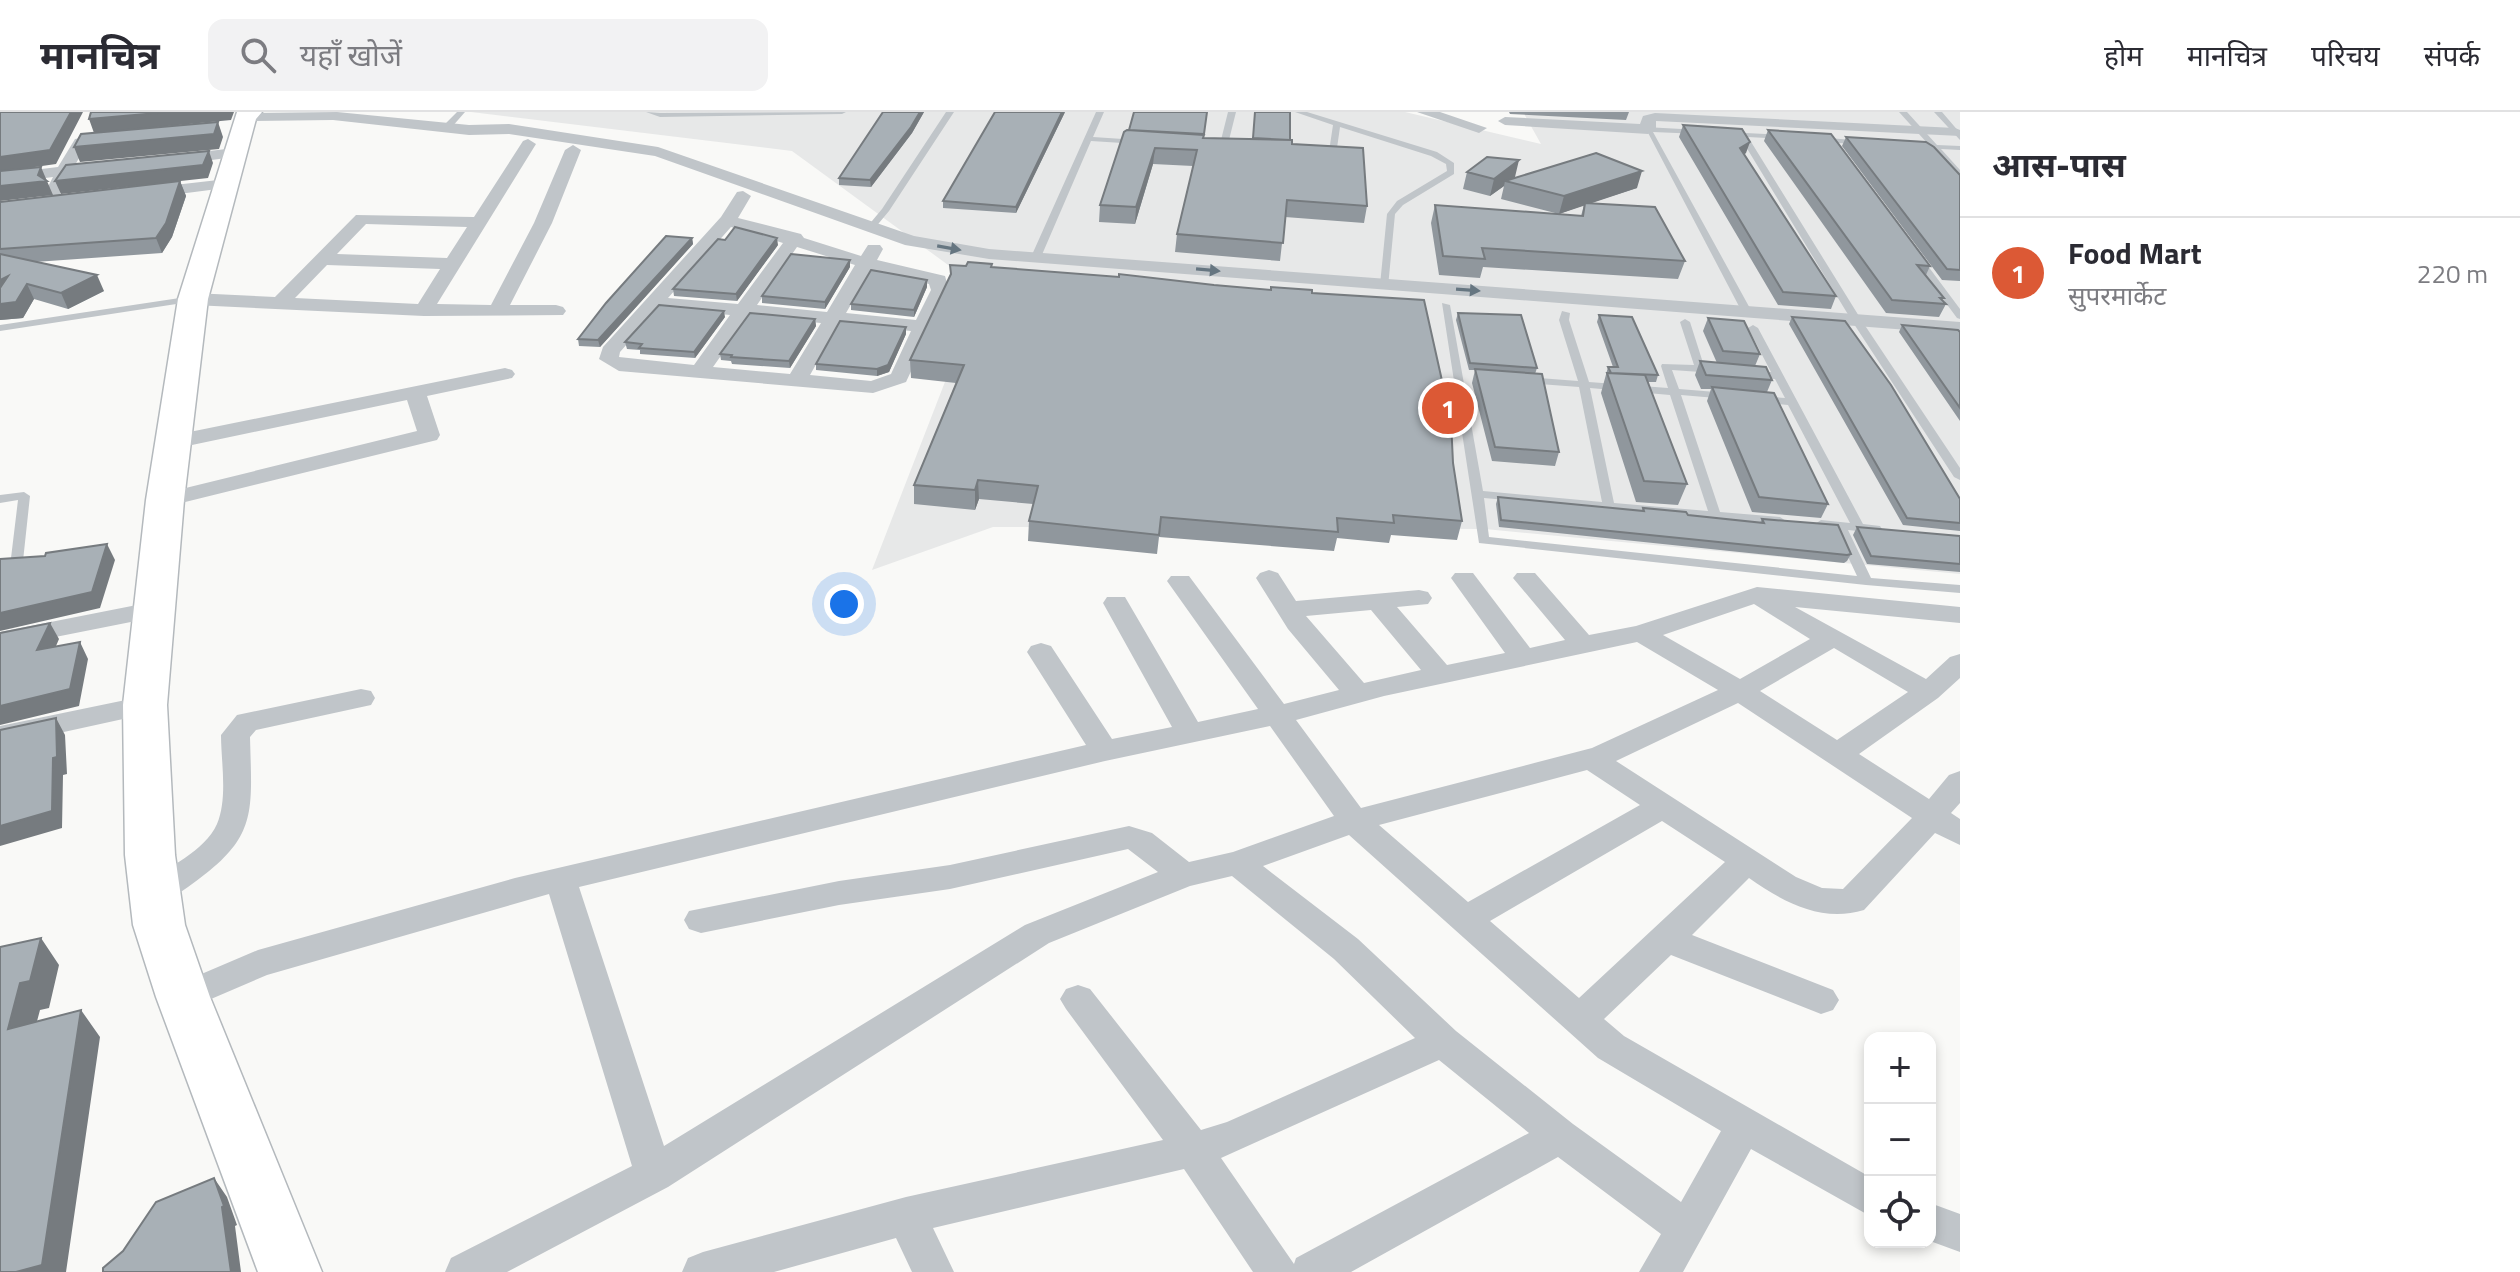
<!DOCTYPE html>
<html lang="hi">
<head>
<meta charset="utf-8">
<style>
	body { margin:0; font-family:"Titillium Web","Noto Sans Devanagari",sans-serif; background:#f2f2f3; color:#2b2b33 }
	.controls { position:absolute; right:24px; bottom:24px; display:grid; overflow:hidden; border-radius:16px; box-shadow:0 4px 12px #0003 }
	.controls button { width:72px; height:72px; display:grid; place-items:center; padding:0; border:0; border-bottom:2px solid #e1e1e2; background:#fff; color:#2b2b33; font:40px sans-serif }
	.you { position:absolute; left:844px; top:492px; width:28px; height:28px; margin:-20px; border:6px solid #fff; border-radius:50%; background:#1a73e8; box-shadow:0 0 0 12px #1a73e833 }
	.badge { display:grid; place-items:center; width:52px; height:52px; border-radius:50%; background:#dc5935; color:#fff; font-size:26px; font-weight:700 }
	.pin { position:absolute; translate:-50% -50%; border:4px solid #fff; box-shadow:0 2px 8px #0006 }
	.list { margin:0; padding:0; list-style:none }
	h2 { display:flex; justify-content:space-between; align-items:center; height:104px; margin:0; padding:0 32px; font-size:34px }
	h2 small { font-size:26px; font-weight:400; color:#7c7c81 }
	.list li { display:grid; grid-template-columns:52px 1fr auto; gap:24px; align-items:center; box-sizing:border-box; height:112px; padding:0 32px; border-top:2px solid #e1e1e2 }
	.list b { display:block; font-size:30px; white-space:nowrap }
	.list p { margin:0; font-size:26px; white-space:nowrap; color:#7c7c81 }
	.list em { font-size:26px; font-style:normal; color:#7c7c81 }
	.icon { flex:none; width:44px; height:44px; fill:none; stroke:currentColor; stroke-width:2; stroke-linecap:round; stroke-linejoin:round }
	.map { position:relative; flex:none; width:1960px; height:1160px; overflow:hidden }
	header { display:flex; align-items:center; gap:48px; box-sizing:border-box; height:112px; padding:0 40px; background:#fff; border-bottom:2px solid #e1e1e2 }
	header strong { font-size:38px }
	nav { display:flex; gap:44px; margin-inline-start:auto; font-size:28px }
	.search { width:560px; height:72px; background:#f2f2f3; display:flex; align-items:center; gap:20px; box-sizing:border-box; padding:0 28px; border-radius:16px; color:#7c7c81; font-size:30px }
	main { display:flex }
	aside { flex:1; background:#fff }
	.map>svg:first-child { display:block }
	.built { fill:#e7e8e8 }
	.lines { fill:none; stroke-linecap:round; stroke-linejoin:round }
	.primary-casing { stroke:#b4b9bd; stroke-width:3 }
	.lane { fill:#c0c5c9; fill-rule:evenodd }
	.street { fill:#c0c5c9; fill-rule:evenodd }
	.primary { fill:#fff; fill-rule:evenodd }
	.wall { fill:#90979d }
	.shaded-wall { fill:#767b7f }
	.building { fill:#a8b0b6; stroke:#767b7f; stroke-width:2 }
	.oneway { fill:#667681 }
</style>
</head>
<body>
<header>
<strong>मानचित्र</strong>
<div class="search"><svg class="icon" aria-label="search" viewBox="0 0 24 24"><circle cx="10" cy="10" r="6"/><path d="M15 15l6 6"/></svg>यहाँ खोजें</div>
<nav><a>होम</a><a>मानचित्र</a><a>परिचय</a><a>संपर्क</a></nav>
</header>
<main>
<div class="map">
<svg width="1960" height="1160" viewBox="0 0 1960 1160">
	<rect width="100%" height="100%" fill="#f9f9f7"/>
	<path class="built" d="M471 0H1405L1541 32 1523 0H1960V462L1485 417 993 415 872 458 981 177 792 39Z"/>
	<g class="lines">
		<g class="primary-casing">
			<path id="primary" d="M237 0H262L256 7 208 187 184 388 167 593 175 743 185 813 210 885 322 1160H258L156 885 133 813 125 743 123 593 146 388 178 187Z"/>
		</g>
		<path class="lane" d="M457 0H465L451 16H445V12Z
			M646 0 660 1 846 0 842 2 660 5Z
			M946 0H954L889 99 874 117H868L867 115 882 97Z
			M1096 0H1104L1093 25 1138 28 1142 30 1138 32 1091 29 1041 145 1033 147 1031 145Z
			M1228 0H1236L1227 36 1223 38 1219 36Z
			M1295 0H1307L1437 40 1454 51V62L1403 93 1395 102 1388 175 1380 173 1387 102 1397 89 1447 59 1446 52 1431 44 1340 15 1337 36 1316 41V37L1330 33 1333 13Z
			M1899 0H1907L1937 33 1960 34V38L1941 37 1960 58V65L1932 37 1913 36V32H1928Z
			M1934 0H1942L1960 21V28Z
			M1645 15 1700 18 1704 20 1700 22 1653 20 1752 200 1750 202 1742 200Z
			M1726 20 1784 23 1788 25 1784 27 1748 25 1862 209 1960 356V368L1954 365 1852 209 1740 25 1726 24Z
			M1817 25 1864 29 1868 31 1864 33 1814 29V25Z
			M1916 141 1919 142 1960 197V207L1957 206 1911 144Z
			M193 184 196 185V189L0 219V213Z
			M1442 191 1450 193 1483 379 1602 390 1579 275 1526 271 1521 268 1526 265 1578 269 1559 208 1562 199 1570 201 1569 208 1589 270 1668 276 1661 254 1662 252 1694 253 1680 210 1685 207 1690 210 1704 254 1719 256 1720 258 1715 261 1672 258 1679 277 1728 281 1733 284 1728 287 1681 283 1720 400 1780 405 1786 409 1780 413 1484 386 1489 425 1857 464 1835 417 1821 416 1815 412 1821 408 1850 411 1788 293 1761 290 1756 287 1761 284 1785 286 1775 267 1752 265 1747 262 1752 259 1771 260 1748 216 1753 213 1758 216 1863 412 1880 414 1882 417 1876 421 1848 418 1871 466 1960 473V481L1866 473 1479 431ZM1590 276 1670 283 1708 399 1614 391Z
			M24 380 30 384 23 449 21 452 0 456V448L11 446 18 388 0 391V383Z"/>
		<path class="street" d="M337 0 469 13 509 12 658 35 914 124 989 137 1960 210V222L989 147 905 133 655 44 509 22 469 23 333 8 245 9 238 5 245 1Z
			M1417 0H1440L1487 16 1479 21Z
			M1655 1 1955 16 1960 18V24L1656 9V17L1648 22 1505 13 1498 9 1505 5 1640 12 1643 4Z
			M107 22 112 24V30L86 34 75 53H100V59L70 63 53 96H41L39 92 53 65 0 72V62L58 55 75 27Z
			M528 27 536 32 437 192 491 193 534 111 565 38 573 33 581 38 552 111 510 193H556L563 195 566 199 563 203 424 204 193 193 183 187 193 181 275 185 356 103 474 105 523 29ZM366 112 467 115 447 146 337 142ZM327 153 440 157 418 192 295 186Z
			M235 36 243 41 241 44 175 53 167 48 175 43Z
			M227 67 233 69 235 72 233 75 148 86 140 81 148 76Z
			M743 79 751 84 738 106 801 122 804 126 861 144 868 133H880L883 137 877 148 945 164 949 178 906 270 873 281 619 259 599 247 603 235 721 105 737 80ZM731 115 783 131 738 192 668 186ZM797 135 855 153 827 200 757 193ZM871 158 929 172 931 178 916 208 846 201ZM659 196 730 203 694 253 619 245 620 240ZM749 204 821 211 790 262 713 255ZM839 212 911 219 891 262 871 269 810 263Z
			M505 256 512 258 515 262 512 266 427 284 440 323 437 328 165 395 157 393 153 388 157 383 417 319 407 288 173 337 162 330 165 325Z
			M1269 458 1278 461 1296 489 1419 478 1428 480 1432 486 1428 492 1397 495 1447 553 1505 541 1451 466 1455 461H1473L1530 536 1565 528 1513 466 1517 461H1535L1589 523 1636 514 1757 475 1960 495V511L1795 495 1926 567 1950 545 1960 542V566L1938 586 1859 642 1929 687 1949 663 1960 659V691L1951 701 1960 707V733L1935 721 1864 798C1821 811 1783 790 1749 766L1692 823 1833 878 1839 888 1833 898 1821 902 1671 843 1604 907 1624 924 1870 1065V1104L1751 1037 1683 1160H1639L1661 1122 1558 1045 1351 1160H1253L1184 1057 933 1116 954 1160H912L896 1126 774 1160H682L688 1146 703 1140 906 1085 1163 1028 1066 897 1060 887 1066 877 1078 873 1090 877 1201 1018 1227 1010 1415 926 1334 847 1232 764 1190 774 1049 831 668 1075 507 1160H445L451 1146 632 1054 549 782 267 863 183 899 171 895 166 885 171 875 258 838 515 766 1086 633 1027 540 1031 534 1041 531 1051 534 1112 627 1172 615 1103 491 1107 485H1125L1198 610 1258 597 1167 469 1171 464H1189L1284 592 1339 578 1288 517 1256 466 1260 461ZM1754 492 1810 527 1740 567 1663 523ZM1371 498 1421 558 1364 571 1306 504ZM1637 530 1718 578 1592 636 1361 696 1296 608 1384 584ZM1834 536 1908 580 1837 628 1760 579ZM1738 591 1912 706 1843 777 1822 776 1796 765 1616 649ZM1270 614 1334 704 1233 740 1189 750 1152 721 1129 714 950 753 839 769 689 799 684 808 689 817 701 821 839 793 950 777 1128 737 1158 760 1025 813 664 1034 579 775 1105 649ZM1587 658 1640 693 1468 790 1379 713ZM1662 709 1725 750 1579 886 1490 809ZM1349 723 1598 946 1721 1019 1681 1090 1573 1012 1456 919 1358 827 1263 754ZM1439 948 1529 1021 1296 1146 1294 1152 1221 1046Z
			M152 490 161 492 165 498 161 504 0 536V520Z
			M361 577 371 579 375 586 371 593 256 618 250 625C252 704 258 726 188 775 173 785 162 796 143 790L139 781 143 772C167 756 205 739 217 712 228 686 221 650 221 623L237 603Z
			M145 584 155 586 159 593 155 600 0 634V614Z
			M1930 1091 1960 1102V1140L1930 1129Z"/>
		<use href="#primary" class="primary"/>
	</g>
	<path class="wall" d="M883 0H924L912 21 871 75 839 73V66Z
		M1065 0 1016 101 943 96V89Z
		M1255 0 1290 28 1292 32 1367 94 1364 111 1285 105 1280 149 1175 140 1177 122 1193 54 1153 52 1135 112 1099 110 1100 93 1129 18 1204 26 1253 27Z
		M1509 0H1629L1626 8 1510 2Z
		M1683 13 1746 41 1744 42 1836 184 1831 197 1778 193 1679 25Z
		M1768 18 1930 154 1926 163 1944 186 1942 188 1946 192 1939 205 1886 201 1764 29Z
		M1846 25 1960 63V169L1942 168 1842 34Z
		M1467 60 1515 65 1513 67 1637 76 1590 91 1685 149 1678 167 1483 155 1480 166 1439 163 1431 111 1435 93 1581 104 1584 93 1559 102 1501 87 1504 74 1490 84 1463 77Z
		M180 69 186 84 172 125 162 141 35 150 104 179 68 197 34 187 23 206 0 208V90Z
		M692 126 693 132 600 235 579 234 578 227Z
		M778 133 737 189 674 184 673 177Z
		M950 153 1312 181 1453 351 1462 409 1457 428 1391 423 1389 431 1337 426 1334 439 1159 425 1157 442 1028 429 1029 409 1033 392 979 387 975 398 914 392V373L956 271 911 266 910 248 950 166Z
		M850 155 825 197 762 191V184Z
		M927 175 914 205 851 198V192Z
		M1458 201 1537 256 1535 262 1559 340 1555 354 1492 349 1472 271 1475 258H1469L1456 208Z
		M1599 203 1658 263 1656 270H1647L1687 372 1678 393 1636 390 1601 281 1608 255H1613L1597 210Z
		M725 205 695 246 640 242V238L627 237 625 230Z
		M1792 205 1950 372 1960 387V419L1903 413 1789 212Z
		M1708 206 1760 242 1755 254 1772 268 1767 280 1828 392 1821 406 1752 400 1707 289 1711 277H1701L1695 263 1700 249 1717 251 1703 219Z
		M815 207 816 214 790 256 732 252 731 249 721 248 720 242Z
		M1902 213 1960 220V309L1899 220Z
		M906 215V222L889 260 877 264 816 258V252Z
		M1498 385 1642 399 1643 396 1688 403 1760 411 1762 407 1851 442 1847 449 1844 451 1499 415 1496 392Z
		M1857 415 1960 424V460L1867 452 1853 423Z"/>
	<path class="shaded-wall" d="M71 0H83L56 52 0 60V45Z
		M169 0H234L231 8 94 21 89 7Z
		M920 0H924L912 21 871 75 870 68Z
		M1062 0H1065L1016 101V95Z
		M218 10 223 25 219 37 80 50 74 35Z
		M1750 30 1746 41 1736 48 1740 36Z
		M1155 36 1153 52 1135 112 1136 95Z
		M209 39 213 51 208 66 61 82 55 69Z
		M1519 48 1515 65 1509 70 1505 69 1504 74 1490 84 1494 67Z
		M41 55 53 83 0 89V74L38 63Z
		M1642 59 1637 76 1559 102 1564 84Z
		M180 69 186 84 172 125 162 141 156 126Z
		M692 126 693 132 600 235 598 228Z
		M777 126 778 133 737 189 736 182Z
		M850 148V155L825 197V190Z
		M97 163 104 179 68 197 61 181Z
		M8 164 0 187V168Z
		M927 168V175L914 205V198Z
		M27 172 34 187 23 206 0 208V192Z
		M724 199 725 205 695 246 694 240Z
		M815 207 816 214 790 256 789 249Z
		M906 215V222L889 260 877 264V257Z
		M978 368 979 387 975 398V378Z
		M107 432 115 448 100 496 0 519V501Z
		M50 511 59 527 47 555 37 538Z
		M80 530 88 547 79 594 0 613V594Z
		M56 606 65 623 67 662 63 663 62 716 0 734V714L53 646Z
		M41 826 59 853 49 896 40 898 28 943 8 917 20 871Z
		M81 898 100 925 66 1160H16Z
		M214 1066 227 1085 237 1113 235 1114 241 1160H231Z"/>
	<path class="building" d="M0 0H71L50 38 0 45Z
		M91 0H169L89 7Z
		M883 0H920L911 15 870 68 839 66Z
		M995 0H1062L1016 95 943 89Z
		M1134 0H1207L1204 22 1129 18Z
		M1255 0H1290V28L1253 26Z
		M218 10 214 22 74 35 81 22Z
		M1683 13 1742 17 1750 30 1740 36 1836 184 1783 180Z
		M1127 18 1204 23 1203 26 1292 28V32L1363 36 1367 94 1287 88 1283 131 1177 122 1197 38 1155 36 1136 95 1100 93 1124 20Z
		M1768 18 1831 22 1930 154 1917 153 1944 186H1940L1946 192 1892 188Z
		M1846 25 1926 30 1934 35 1960 63V158L1947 157Z
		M209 39 203 53 55 69 66 53Z
		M1596 41 1642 59 1564 84 1505 69Z
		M1487 45 1519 48 1494 67 1467 60Z
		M41 55 38 63 47 69 0 74V59Z
		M180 69 166 111 156 126 0 137V90Z
		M1585 91 1655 95 1685 149 1482 136 1485 147 1443 144 1435 93 1583 104Z
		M735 115 777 126 736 182 673 177 718 127 725 128Z
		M666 124 692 126 598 228 578 227 606 191Z
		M0 142 97 163 61 181 27 172 16 190 0 192V176L8 164 0 168Z
		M791 142 850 148 825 190 762 184Z
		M968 150 992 152 991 155 1119 165V162L1214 173 1271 178V175L1312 178V181L1424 188 1451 309 1453 351 1462 409 1393 403 1394 411 1337 406 1338 420 1161 405 1159 423 1029 409 1038 374 978 368 975 378 914 373 964 253 910 248 951 162 950 153 966 154Z
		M871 158 927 168 914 198 851 192Z
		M659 193 724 199 694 240 639 236 642 232 625 230Z
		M750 201 815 207 789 249 731 245 732 243 720 242Z
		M1458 201 1521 203 1537 256 1470 251Z
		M1599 203 1632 205 1658 263 1611 261 1608 255H1618Z
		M1792 205 1845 209 1891 273 1960 387V411L1907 406Z
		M1708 206 1744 209 1760 242 1723 239Z
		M840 209 906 215 888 253 877 257 816 252Z
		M1902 213 1958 218 1960 220V296Z
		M1700 249 1766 255 1772 268 1706 263Z
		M1475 257 1542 262 1559 340 1495 335Z
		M1607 261 1645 263 1687 372 1644 369Z
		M1712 275 1774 281 1828 392 1759 385Z
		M1498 385 1644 399 1643 396 1686 400 1688 403 1764 411 1762 407 1838 413 1851 442 1847 443 1501 408Z
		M1857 415 1960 424V452L1871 444Z
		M107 432 92 480 0 501V447L45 444 46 441Z
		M50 511 37 538 80 530 70 577 0 594V521Z
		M56 606 57 645 53 646 52 699 0 714V618Z
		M41 826 30 869 20 871 8 917 81 898 42 1153 16 1160H0V835Z
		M214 1066 224 1094 222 1095 231 1160H103V1156L123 1139 156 1090Z"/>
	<defs><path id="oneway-solid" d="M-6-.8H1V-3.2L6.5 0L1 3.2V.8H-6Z" transform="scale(2)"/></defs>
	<g class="oneway">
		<use href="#oneway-solid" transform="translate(949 136) rotate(10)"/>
		<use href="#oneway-solid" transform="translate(1208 158) rotate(5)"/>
		<use href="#oneway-solid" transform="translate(1468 178) rotate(4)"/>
	</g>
</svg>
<div class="controls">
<button>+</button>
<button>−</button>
<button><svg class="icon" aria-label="locate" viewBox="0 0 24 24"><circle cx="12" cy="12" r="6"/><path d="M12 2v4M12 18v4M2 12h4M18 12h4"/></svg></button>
</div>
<div class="you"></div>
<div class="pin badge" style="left:1448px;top:296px">1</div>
</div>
<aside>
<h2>आस-पास<small></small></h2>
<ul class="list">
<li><span class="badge">1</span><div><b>Food Mart</b><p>सुपरमार्केट</p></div><em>220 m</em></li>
</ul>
</aside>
</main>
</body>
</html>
